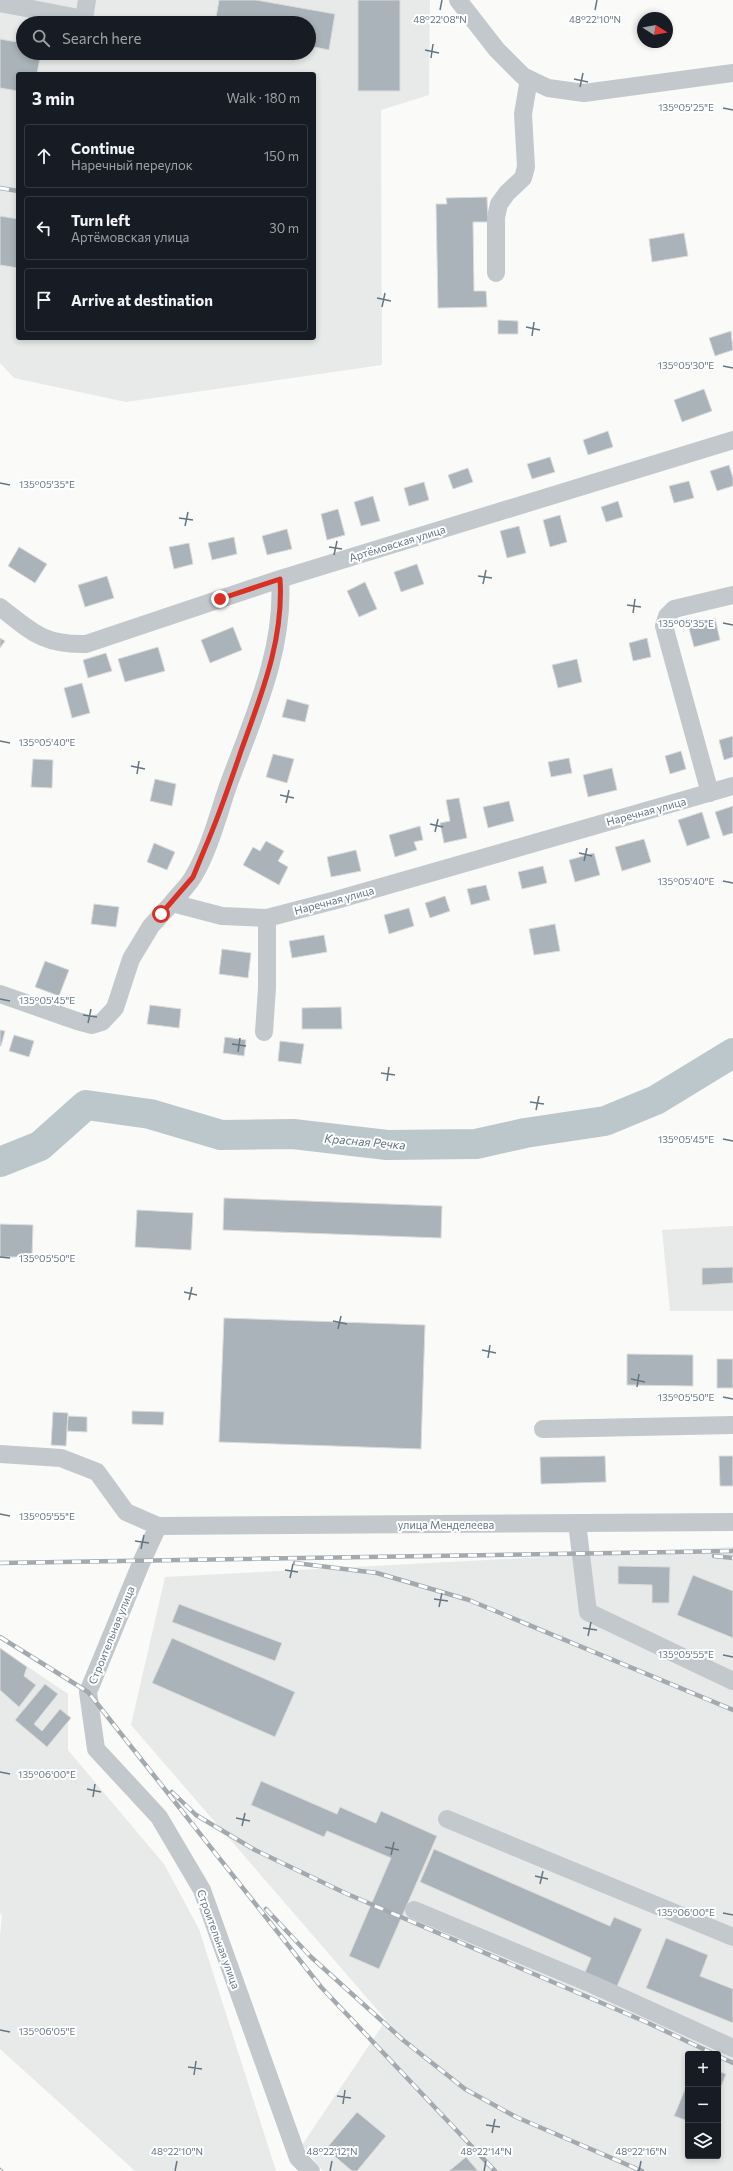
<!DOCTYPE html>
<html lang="en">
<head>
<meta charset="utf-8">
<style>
	body { margin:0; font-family:Commissioner,sans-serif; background:#242831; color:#f1f3f6 }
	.controls { position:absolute; right:12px; bottom:12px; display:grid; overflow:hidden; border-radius:4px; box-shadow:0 2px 6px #0003 }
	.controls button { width:36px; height:36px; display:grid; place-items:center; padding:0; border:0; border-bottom:1px solid #363941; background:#171b24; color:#f1f3f6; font:20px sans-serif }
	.compass { position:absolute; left:637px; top:12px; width:36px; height:36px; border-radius:50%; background:#171b24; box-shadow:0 2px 6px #0003; rotate:101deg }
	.stop { position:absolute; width:12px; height:12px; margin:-9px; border:3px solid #d93025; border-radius:50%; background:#fff }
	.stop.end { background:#d93025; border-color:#fff; box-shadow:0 1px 4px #0008 }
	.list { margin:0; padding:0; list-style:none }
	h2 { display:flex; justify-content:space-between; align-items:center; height:52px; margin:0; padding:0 16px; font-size:17px }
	h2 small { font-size:13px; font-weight:400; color:#9ea1a6 }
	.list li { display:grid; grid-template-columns:26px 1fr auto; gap:12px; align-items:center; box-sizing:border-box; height:64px; margin:0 8px 8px; padding:0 8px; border:1px solid #363941; border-radius:4px }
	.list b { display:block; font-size:15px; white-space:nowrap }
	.list p { margin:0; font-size:13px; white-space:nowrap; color:#9ea1a6 }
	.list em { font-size:13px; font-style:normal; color:#9ea1a6 }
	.icon { flex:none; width:22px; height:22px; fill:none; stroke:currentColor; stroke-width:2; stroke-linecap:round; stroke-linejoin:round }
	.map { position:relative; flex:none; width:733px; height:2171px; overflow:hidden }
	.search { position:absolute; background:#171b24; box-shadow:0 2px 6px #0003; left:16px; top:16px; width:300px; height:44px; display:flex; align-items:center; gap:10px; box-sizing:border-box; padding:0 14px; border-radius:22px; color:#9ea1a6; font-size:15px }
	.panel { position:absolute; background:#171b24; box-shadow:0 2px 6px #0003; left:16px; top:72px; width:300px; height:268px; border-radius:4px }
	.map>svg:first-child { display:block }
	.built { fill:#e8e9e9; fill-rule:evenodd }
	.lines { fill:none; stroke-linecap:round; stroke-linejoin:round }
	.river { stroke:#bbc7cb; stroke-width:30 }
	.building { fill:#aab3b9; stroke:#dcdcda }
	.minor { stroke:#c3c8cc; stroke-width:18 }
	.rail-casing { stroke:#a2aab0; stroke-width:4.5 }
	.rail { stroke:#fff; stroke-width:3; stroke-dasharray:9; stroke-linecap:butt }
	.route { stroke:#d93025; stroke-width:5 }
	.ticks { fill:none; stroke:#657683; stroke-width:1.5 }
	.labels { text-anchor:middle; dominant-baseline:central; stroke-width:4; stroke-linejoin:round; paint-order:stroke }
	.street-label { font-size:11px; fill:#657683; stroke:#fff }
	.water-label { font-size:12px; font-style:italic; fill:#60757c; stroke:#fff }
	.ticks-label { font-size:10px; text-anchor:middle; fill:#657683; stroke:#fff; stroke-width:4; stroke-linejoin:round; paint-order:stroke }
</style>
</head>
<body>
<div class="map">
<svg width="733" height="2171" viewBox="0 0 733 2171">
	<rect width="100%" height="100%" fill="#fafaf8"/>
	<path class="built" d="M0 0H430L429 95 381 110 382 365 126 402 14 378 0 363ZM23 23H309V53H23ZM18 74H314V338H18Z
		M733 1226V1311H670L662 1230Z
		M733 1547V2171H323L302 2145 386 2020 131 1725 165 1577ZM688 2054H718V2156H688Z
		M0 1648 68 1694V1750L164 1864 199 1929 276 2171H135L0 2049V1937L2 1913 0 1915Z"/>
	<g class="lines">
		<path class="river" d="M0 1162 40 1146 86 1105 150 1114 221 1135 293 1134 387 1145 476 1144 525 1133 605 1121 656 1100 733 1053"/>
	</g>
	<path class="building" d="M219 0H256L335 14 329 50 309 46V23H215Z
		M358 0H400V91H358Z
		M0 39 23 43V53H41L37 74H18V91L0 88Z
		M487 197 488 222H473L474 291H486L487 307 438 308 436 204H447L446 198Z
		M0 216 18 219V268L0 265Z
		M684 233 688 256 652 262 649 239Z
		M498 320 518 321V334H498Z
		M731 331 733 350 715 356 709 338Z
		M704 389 712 411 682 422 674 400Z
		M608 431 613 447 588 455 583 440Z
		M550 457 555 472 532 479 527 464Z
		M729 465 733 478V486L717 491 710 471Z
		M468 468 473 482 453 489 448 475Z
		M689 481 694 498 674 503 669 486Z
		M424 482 429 500 409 506 404 488Z
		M373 496 380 521 361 526 354 502Z
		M618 501 623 517 606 522 601 507Z
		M338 509 345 535 327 540 321 514Z
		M560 515 567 542 550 547 543 520Z
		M519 526 526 553 507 558 500 531Z
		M287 529 292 549 267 555 262 536Z
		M234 537 237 554 212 560 208 543Z
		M189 543 193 564 174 569 169 547Z
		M19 547 47 564 35 583 8 566Z
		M417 564 424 584 401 592 394 572Z
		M107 576 114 598 85 607 78 585Z
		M365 582 377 609 359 617 347 591Z
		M715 618 720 640 694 647 688 625Z
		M233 627 242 650 210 663 201 640Z
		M0 638 5 641 0 648Z
		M647 638 651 657 633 661 629 643Z
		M158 647 165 671 125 682 118 659Z
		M106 653 112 671 88 678 83 660Z
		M577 659 582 682 558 688 552 665Z
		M82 683 90 713 72 718 64 688Z
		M287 699 309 705 305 722 282 717Z
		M733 736V757L724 760 719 740Z
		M681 751 686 769 670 774 665 756Z
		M273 754 294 759 287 783 266 777Z
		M569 758 572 773 551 777 548 762Z
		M33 759 53 760 52 788 31 787Z
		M612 768 617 790 588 797 583 775Z
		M155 779 176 784 172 806 150 801Z
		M459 798 467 838 444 843 440 823 450 821 446 800Z
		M509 801 514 821 488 828 483 807Z
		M733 806V833L723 836 715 812Z
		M702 812 710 838 687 846 678 820Z
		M420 826 423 840 414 842 417 850 395 857 389 835Z
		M644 839 651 862 622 871 615 847Z
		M266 841 284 851 278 861 288 867 279 885 243 865 253 847 260 851Z
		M154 843 175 852 167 870 147 862Z
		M356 850 361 871 331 877 327 857Z
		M594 853 600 875 575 882 569 860Z
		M543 866 547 883 522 889 518 872Z
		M486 885 490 900 471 905 467 889Z
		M445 896 450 911 430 918 425 903Z
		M94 904 119 907 116 927 91 924Z
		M409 908 414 926 389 934 384 915Z
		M555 924 560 951 534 955 529 929Z
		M324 935 327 952 292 958 289 941Z
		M222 949 251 953 248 978 219 974Z
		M45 961 69 970 59 996 35 987Z
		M150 1005 181 1009 179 1028 147 1024Z
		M341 1007 342 1029H302V1008Z
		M0 1030 5 1031 1 1046H0Z
		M14 1035 34 1041 29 1057 9 1051Z
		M225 1037 246 1040 244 1056 223 1053Z
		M280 1041 304 1044 301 1064 278 1061Z
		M224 1198 442 1206 441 1238 223 1230Z
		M137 1210 193 1213 191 1250 135 1247Z
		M0 1224 33 1225 32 1257H0Z
		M733 1267V1283L702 1285V1268Z
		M224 1318 425 1325 421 1449 219 1442Z
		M627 1354 693 1355V1386L627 1385Z
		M717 1359H733V1388H717Z
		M132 1411 164 1412 163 1425 132 1424Z
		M53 1412 68 1413 66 1446 51 1445Z
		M68 1416 87 1417V1432L67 1431Z
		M605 1456 606 1482 541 1484 540 1457Z
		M719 1456H733V1486H720Z
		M618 1566 670 1567 669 1603H652V1585L618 1584Z
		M693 1575 733 1591V1638L677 1615Z
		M179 1604 282 1643 275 1661 172 1622Z
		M172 1638 295 1692 275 1737 152 1683Z
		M0 1648 27 1667 24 1676 36 1685 19 1707 0 1690Z
		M45 1684 58 1694 34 1724 42 1731 60 1709 71 1718 47 1747 15 1720Z
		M261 1781 337 1814 340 1807 376 1823 381 1811 437 1836 379 1969 349 1956 391 1858 327 1831 324 1837 251 1805Z
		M434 1849 610 1926 614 1917 642 1929 615 1991 583 1977 591 1958 420 1882Z
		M666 1938 708 1955 700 1976 733 1989V2023L646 1988Z
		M718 2071 726 2074 718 2095Z
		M688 2082V2121L674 2116Z
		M357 2112 386 2136 357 2171H352L326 2149Z
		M466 2157 478 2171H449Z"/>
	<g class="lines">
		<path class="minor" d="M458 0 497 50 523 76 548 88 584 93 733 73
			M0 3 84 19 87 0
			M496 273V217L499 204 507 193 523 178 526 167 523 114 529 79
			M0 607C32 632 43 645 86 644L280 579 733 440
			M710 793 664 626 667 616 674 609 733 595
			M172 903C179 894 188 886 193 877 209 851 218 815 228 786 252 720 285 651 280 579
			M0 994 77 1021 92 1025 102 1022 115 1008 131 959 151 926 172 903 222 916 267 918 336 900 733 786
			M264 1032 267 988V918
			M543 1429 733 1425
			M0 1454 61 1458 97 1472 126 1512 158 1526 733 1522
			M577 1523 588 1612 733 1681
			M158 1526 142 1561 88 1692 96 1749 159 1817 202 1890 298 2158 311 2171
			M447 1819 733 1937
			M414 1910 594 1985 733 2048"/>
		<g class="rail-casing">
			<path id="rail" d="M0 188 18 191
				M714 1556 733 1558
				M0 1563 733 1551
				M295 1563 377 1573 469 1600 733 1710
				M0 1637 88 1692 321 1987 495 2171
				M172 1792 196 1815 255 1850 345 1893 646 2022 714 2054
				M266 1909 311 1957 403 2040 465 2089 516 2117 642 2171
				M718 2056 733 2063
				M0 2170 1 2171"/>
		</g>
		<use href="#rail" class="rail"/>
	</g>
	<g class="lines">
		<path class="route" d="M161 914 193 877 205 848C219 816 230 783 241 751 261 695 284 640 280 579L220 599"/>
	</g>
	<path class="ticks" d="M440 10 442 0M595 10 597 0M425 50 439 53M431 58 433 44M574 79 588 82M580 87 583 73M723 108 733 110M377 298 391 301M382 307 385 293M526 327 540 330M532 336 534 322M723 366 733 368M0 483 10 485M179 518 193 520M185 526 188 512M329 547 342 549M334 555 337 541M478 576 492 578M483 584 486 570M627 605 641 607M633 613 635 599M723 623 733 625M0 741 10 743M131 766 145 769M137 774 139 761M280 795 294 798M286 803 289 790M430 824 443 827M435 832 438 819M579 853 592 856M584 861 587 848M723 881 733 883M0 999 10 1001M83 1015 97 1017M88 1023 91 1009M232 1044 246 1046M238 1052 240 1038M381 1073 395 1075M387 1081 389 1067M530 1102 544 1104M536 1110 539 1096M723 1139 733 1141M0 1257 10 1258M184 1292 197 1295M189 1300 192 1287M333 1321 347 1324M338 1329 341 1316M482 1350 496 1353M488 1358 490 1345M631 1379 645 1382M637 1387 639 1374M723 1397 733 1399M0 1514 10 1516M135 1541 149 1543M141 1549 144 1535M285 1570 298 1572M290 1578 293 1564M434 1599 448 1601M439 1607 442 1593M583 1628 597 1630M588 1636 591 1622M723 1655 733 1657M0 1772 10 1774M87 1789 101 1792M93 1797 95 1784M236 1818 250 1821M242 1826 245 1813M385 1847 399 1850M391 1855 394 1842M535 1876 548 1879M540 1884 543 1871M723 1913 733 1915M0 2030 10 2032M188 2067 202 2069M194 2075 196 2061M337 2096 351 2098M343 2104 345 2090M486 2125 500 2127M492 2133 495 2119M175 2171 177 2161M330 2171 332 2161M484 2171 486 2161M639 2171 641 2161"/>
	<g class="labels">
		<g class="street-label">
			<text transform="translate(397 543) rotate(-17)">Артёмовская улица</text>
			<text transform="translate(646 811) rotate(-15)">Наречная улица</text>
			<text transform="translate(334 900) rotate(-15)">Наречная улица</text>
			<text x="446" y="1524">улица Менделеева</text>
			<text transform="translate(111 1635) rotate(-68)">Строительная улица</text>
			<text transform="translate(219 1939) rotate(70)">Строительная улица</text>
		</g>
		<g class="water-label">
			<text transform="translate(365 1141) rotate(5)">Красная Речка</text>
		</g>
	</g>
	<g class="ticks-label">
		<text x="440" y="23">48°22'08"N</text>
		<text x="595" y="23">48°22'10"N</text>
		<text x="686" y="111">135°05'25"E</text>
		<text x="686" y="369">135°05'30"E</text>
		<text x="47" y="488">135°05'35"E</text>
		<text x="686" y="627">135°05'35"E</text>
		<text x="47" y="746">135°05'40"E</text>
		<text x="686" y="885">135°05'40"E</text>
		<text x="47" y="1004">135°05'45"E</text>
		<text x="686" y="1143">135°05'45"E</text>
		<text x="47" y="1262">135°05'50"E</text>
		<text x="686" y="1401">135°05'50"E</text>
		<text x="47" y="1520">135°05'55"E</text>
		<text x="686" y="1658">135°05'55"E</text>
		<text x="47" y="1778">135°06'00"E</text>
		<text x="686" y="1916">135°06'00"E</text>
		<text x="47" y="2035">135°06'05"E</text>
		<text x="177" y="2155">48°22'10"N</text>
		<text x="332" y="2155">48°22'12"N</text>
		<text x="486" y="2155">48°22'14"N</text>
		<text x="641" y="2155">48°22'16"N</text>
	</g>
</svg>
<div class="controls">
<button>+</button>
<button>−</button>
<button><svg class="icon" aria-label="layers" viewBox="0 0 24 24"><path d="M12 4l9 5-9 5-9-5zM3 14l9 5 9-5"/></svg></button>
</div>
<svg class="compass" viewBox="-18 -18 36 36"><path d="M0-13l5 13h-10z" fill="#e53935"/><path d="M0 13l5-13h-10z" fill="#9ea1a6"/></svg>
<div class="stop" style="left:161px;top:914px"></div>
<div class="stop end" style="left:220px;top:599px"></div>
<div class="search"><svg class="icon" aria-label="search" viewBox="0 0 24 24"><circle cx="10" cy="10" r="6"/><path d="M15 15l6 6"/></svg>Search here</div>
<section class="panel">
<h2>3 min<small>Walk · 180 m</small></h2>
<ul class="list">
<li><svg class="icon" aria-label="ahead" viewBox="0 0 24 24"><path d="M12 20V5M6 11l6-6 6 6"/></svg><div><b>Continue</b><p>Наречный переулок</p></div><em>150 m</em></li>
<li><svg class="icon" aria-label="left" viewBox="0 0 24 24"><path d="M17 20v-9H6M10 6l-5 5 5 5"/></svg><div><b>Turn left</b><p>Артёмовская улица</p></div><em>30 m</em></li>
<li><svg class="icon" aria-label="arrive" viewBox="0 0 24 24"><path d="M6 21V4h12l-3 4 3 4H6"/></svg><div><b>Arrive at destination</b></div></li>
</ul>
</section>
</div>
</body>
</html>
